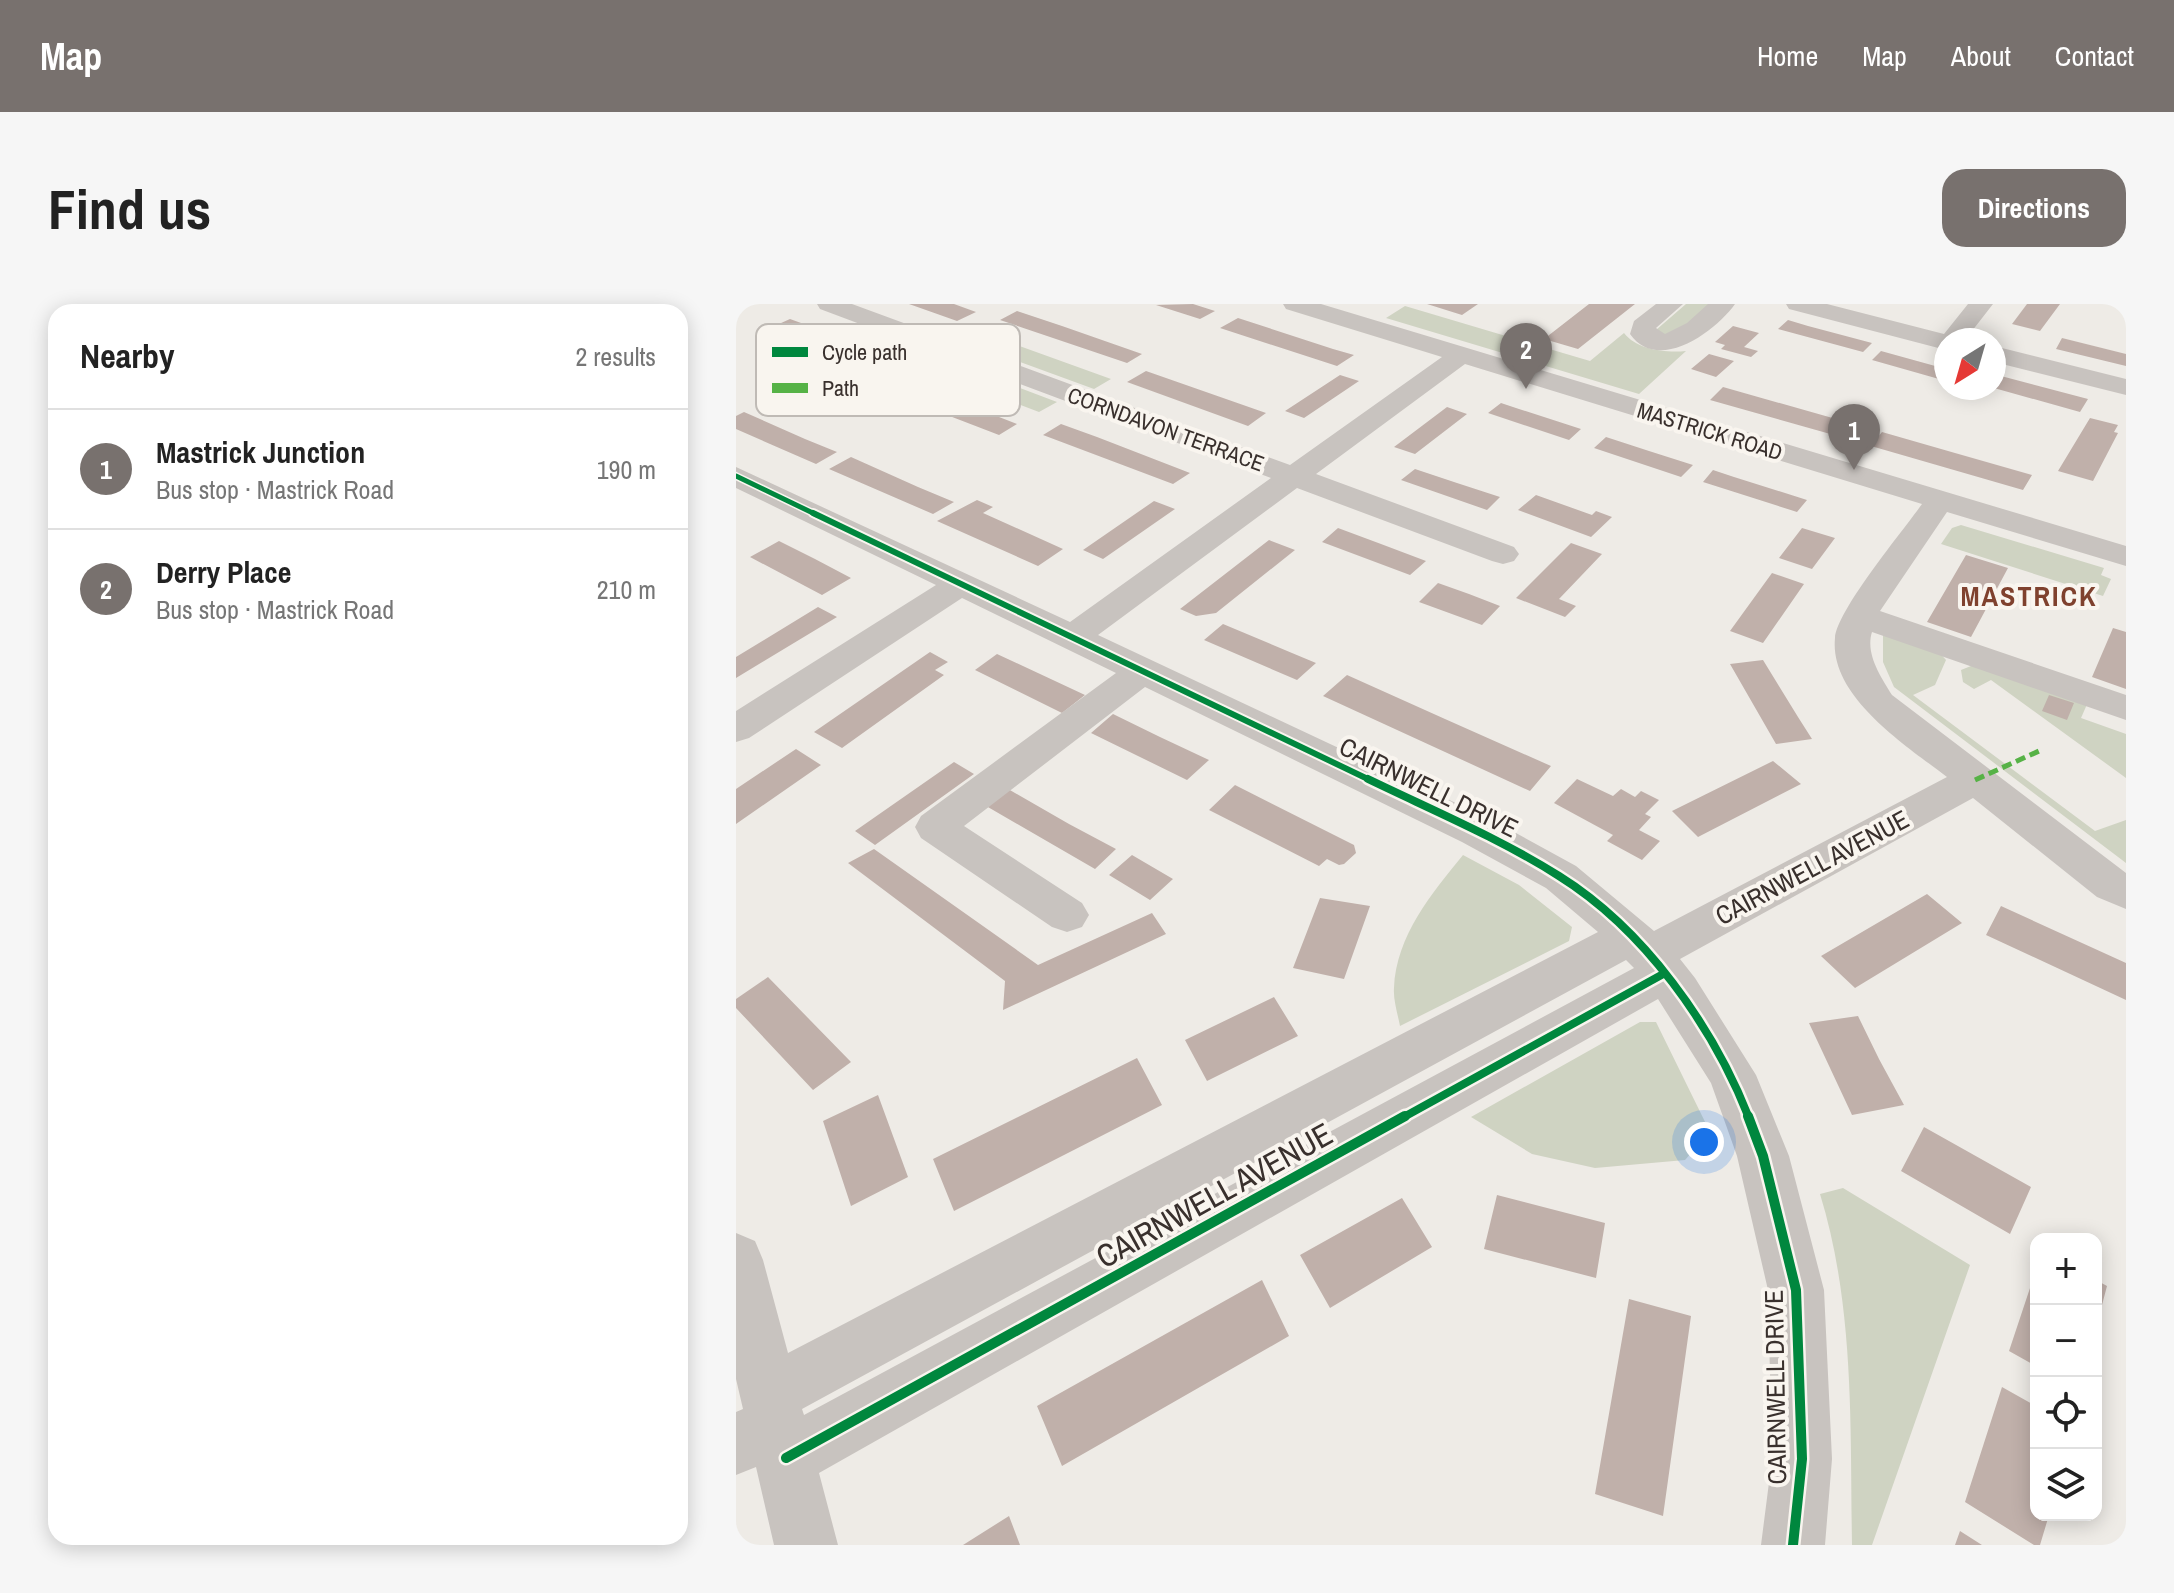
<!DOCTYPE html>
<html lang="en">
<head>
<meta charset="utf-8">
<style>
	body { margin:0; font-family:"Archivo Narrow",sans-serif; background:#f6f6f6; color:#222 }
	.controls { position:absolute; right:24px; bottom:24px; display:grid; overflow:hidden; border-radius:16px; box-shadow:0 4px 20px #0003 }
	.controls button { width:72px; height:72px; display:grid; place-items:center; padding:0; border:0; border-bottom:2px solid #e0e0e0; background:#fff; color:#222; font:40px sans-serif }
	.compass { position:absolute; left:1198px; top:24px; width:72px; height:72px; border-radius:50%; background:#fff; box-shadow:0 4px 20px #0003; rotate:217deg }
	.you { position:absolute; left:968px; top:838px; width:28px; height:28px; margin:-20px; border:6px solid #fff; border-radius:50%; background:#1a73e8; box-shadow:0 0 0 12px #1a73e833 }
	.badge { display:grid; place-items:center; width:52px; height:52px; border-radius:50%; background:#78716e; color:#fff; font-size:26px; font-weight:700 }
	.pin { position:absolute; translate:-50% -66px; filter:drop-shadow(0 2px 4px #0008) }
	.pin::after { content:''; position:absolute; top:42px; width:28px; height:24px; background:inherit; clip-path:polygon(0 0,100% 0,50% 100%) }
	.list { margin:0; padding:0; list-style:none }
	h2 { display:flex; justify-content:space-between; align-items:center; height:104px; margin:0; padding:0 32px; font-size:34px }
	h2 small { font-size:26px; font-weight:400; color:#767676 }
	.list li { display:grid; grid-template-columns:52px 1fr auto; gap:24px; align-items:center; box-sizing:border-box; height:120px; padding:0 32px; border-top:2px solid #e0e0e0 }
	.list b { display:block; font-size:30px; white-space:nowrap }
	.list p { margin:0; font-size:26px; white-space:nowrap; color:#767676 }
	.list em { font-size:26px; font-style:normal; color:#767676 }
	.icon { flex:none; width:44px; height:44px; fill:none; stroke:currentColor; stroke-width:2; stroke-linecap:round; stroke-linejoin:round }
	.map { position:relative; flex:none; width:1390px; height:1241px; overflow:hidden; border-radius:24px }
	header { display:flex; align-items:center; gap:48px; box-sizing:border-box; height:112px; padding:0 40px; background:#78716e; color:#fff }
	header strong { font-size:38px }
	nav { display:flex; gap:44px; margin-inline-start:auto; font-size:28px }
	.intro { display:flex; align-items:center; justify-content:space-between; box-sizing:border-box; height:192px; padding:0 48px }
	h1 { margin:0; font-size:56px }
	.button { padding:20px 36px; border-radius:24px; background:#78716e; color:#fff; font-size:28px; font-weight:700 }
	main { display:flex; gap:48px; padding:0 48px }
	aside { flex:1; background:#fff; border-radius:24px; box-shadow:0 4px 20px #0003 }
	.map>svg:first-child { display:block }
	.green { fill:#cfd3c2 }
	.building { fill:#c0b0aa }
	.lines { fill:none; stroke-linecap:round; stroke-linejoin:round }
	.minor { fill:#c8c3bf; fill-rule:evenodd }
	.quiet { stroke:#56b246; stroke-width:5; stroke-dasharray:10 5; stroke-linecap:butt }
	.cycleway-far3-casing { stroke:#f9f5ef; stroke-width:8 }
	.cycleway-far2-casing { stroke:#f9f5ef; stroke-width:10 }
	.cycleway-far1-casing { stroke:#f9f5ef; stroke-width:13 }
	.cycleway-casing { stroke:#f9f5ef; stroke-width:15 }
	.cycleway-far3 { stroke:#00873e; stroke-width:5 }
	.cycleway-far2 { stroke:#00873e; stroke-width:6 }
	.cycleway-far1 { stroke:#00873e; stroke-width:8 }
	.cycleway { stroke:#00873e; stroke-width:10 }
	.labels { text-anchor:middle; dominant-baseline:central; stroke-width:8; stroke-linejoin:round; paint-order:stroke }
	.far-street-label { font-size:22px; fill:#39302d; stroke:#f9f5ef }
	.street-label { font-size:26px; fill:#39302d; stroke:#f9f5ef }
	.far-district-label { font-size:28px; font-weight:bold; letter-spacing:2px; fill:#7f412e; stroke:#f9f5ef }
	.near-street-label { font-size:32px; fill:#39302d; stroke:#f9f5ef }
	.key { fill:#f9f5ef; stroke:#bfbab5; stroke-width:2 }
	.key-label { font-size:22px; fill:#39302d }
</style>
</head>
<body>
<header>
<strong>Map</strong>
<nav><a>Home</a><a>Map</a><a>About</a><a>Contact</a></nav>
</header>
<div class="intro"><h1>Find us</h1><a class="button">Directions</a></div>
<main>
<aside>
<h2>Nearby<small>2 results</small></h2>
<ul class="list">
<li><span class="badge">1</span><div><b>Mastrick Junction</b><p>Bus stop · Mastrick Road</p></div><em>190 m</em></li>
<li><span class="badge">2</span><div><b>Derry Place</b><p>Bus stop · Mastrick Road</p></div><em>210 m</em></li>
</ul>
</aside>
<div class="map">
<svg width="1390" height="1241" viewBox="0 0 1390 1241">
	<rect width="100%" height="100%" fill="#eeebe6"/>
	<path class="green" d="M950 0H977L935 34 920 26Z
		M669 2 854 57 888 29C901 46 930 49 950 47L903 90 650 14Z
		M231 23 375 75 358 85 213 32Z
		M194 50 321 98 303 108 176 59Z
		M1225 221 1368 264 1365 271 1375 275 1367 292 1205 240 1216 224Z
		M1147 331 1202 347 1210 356 1199 381 1177 391 1359 527 1390 516V559L1158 383 1147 358Z
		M1240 360 1352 398 1345 414 1390 430V474L1255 376 1238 385 1227 378 1225 366Z
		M727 551 783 581 836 623 833 637 664 722C662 711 657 696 658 684 660 632 696 589 727 551Z
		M904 718H920L974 828 949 856 859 864 796 850 735 813Z
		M1107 884 1234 961 1136 1241H1116C1114 1124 1119 1004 1084 890Z"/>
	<path class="building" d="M173 0H218L240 8 221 17Z
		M457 0 479 7 464 15 420 1Z
		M691 0H742L726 11Z
		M853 0H899L842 45 808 35Z
		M1291 0H1324L1304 27 1276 20Z
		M281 7 326 22 406 50 391 59 264 16Z
		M502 14 597 45 618 51 601 62 484 24Z
		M54 15 101 32 151 51 130 61 34 24Z
		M1052 16 1072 22 1136 39 1127 48 1042 25Z
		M997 22 1023 29 1008 43 1022 47 1015 53 985 45 989 41 979 38Z
		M1326 34 1390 50V62L1320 45Z
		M1145 47 1210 65V77L1136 56Z
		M973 50 998 57 980 73 955 65Z
		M410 67 530 109 512 122 391 78Z
		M1258 67 1266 69 1265 72 1352 95 1344 108 1258 84Z
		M153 71 199 88 281 120 263 131 133 81Z
		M604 71 623 77 568 114 549 107Z
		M987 83 1100 115 1123 121 1112 135 974 96Z
		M765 99 783 105 845 125 833 136 752 109Z
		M711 103 731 110 679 150 658 143Z
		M8 108 69 135 101 148 80 160 0 125V112Z
		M1354 114 1382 121 1378 128 1382 129 1357 177 1322 167Z
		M325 120 361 133 454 169 437 180 307 131Z
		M1146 128 1219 149 1296 171 1287 186 1135 142Z
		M870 133 913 147 957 161 945 173 858 144Z
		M115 153 182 183 218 198 197 210 93 165Z
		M679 165 721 179 764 193 751 206 665 176Z
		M977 166 998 173 1071 196 1061 208 967 178Z
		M800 191 856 211 860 207 876 213 855 233 782 206Z
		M241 196 257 203 247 209 327 245 302 262 201 217Z
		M418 197 439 205 367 255 347 246Z
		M602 224 645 240 690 257 674 271 586 238Z
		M1066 224 1099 234 1076 265 1043 254Z
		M533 236 559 246 480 309 460 312 444 305Z
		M43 237 79 255 115 274 86 291 14 253Z
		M835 239 866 250 823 295 840 302 829 313 780 294Z
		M1230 251 1272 264 1235 333 1191 318Z
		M1036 269 1068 280 1027 339 994 327Z
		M702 279 733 290 764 302 746 321 683 298Z
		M82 303 101 313 0 374V353Z
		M487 320 556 349 580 359 561 376 468 336Z
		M1377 324 1390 328V385L1356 373Z
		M194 348 212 358 199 366 208 371 106 444 78 428Z
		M261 350 349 391 326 409 239 366Z
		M1027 356 1062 413 1076 435 1040 440 994 360Z
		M611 371 709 415 815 462 794 487 587 392Z
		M1313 391 1338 399 1331 416 1306 407Z
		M377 410 424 433 473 456 451 476 355 429Z
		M60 445 85 461 0 520V485Z
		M1037 457 1065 480 962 533 936 507Z
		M218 458 238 470 139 541 119 527Z
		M841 475 877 492 885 485 899 493 905 487 923 496 909 510 915 513 903 526 924 537 906 556 871 537 877 531 818 499Z
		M499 481 618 541 620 549 608 560 603 561 591 555 583 562 473 506Z
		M267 482 333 520 380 545 359 565 245 499Z
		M138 545 302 661 416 609 430 630 267 706 269 677 112 559Z
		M396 551 437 575 414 596 373 571Z
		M1191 590 1226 619 1119 684 1085 652Z
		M584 594 634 602 608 675 557 664Z
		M1265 602 1390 659V696L1250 631Z
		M32 673 115 758 77 786 0 704V695Z
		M538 693 562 732 471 777 449 736Z
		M1122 712 1143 755 1168 801 1116 811 1073 719Z
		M401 754 426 801 218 907 197 855Z
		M142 791 172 873 115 902 87 817Z
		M1188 823 1295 883 1274 930 1165 867Z
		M761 891 869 919 860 974 748 945Z
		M666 894 696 943 594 1004 564 951Z
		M1300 966V1062L1273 1047Z
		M526 976 553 1032 326 1162 301 1102Z
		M1360 976 1371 982 1361 1020H1360Z
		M893 995 955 1012 927 1212 859 1190Z
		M1266 1083 1300 1102V1211H1313L1304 1241H1298L1229 1198Z
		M273 1212 284 1241H227Z
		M1224 1227 1246 1241H1219Z"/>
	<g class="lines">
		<path class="minor" d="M81 0H116L554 161 706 53 550 5 547 0H585L1390 242V262L1211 208 1144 307 1390 391V416L1136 328C1129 350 1145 373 1156 391L1390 569V605L1361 593 1237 494 944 655 959 674 1020 771 1053 852 1088 986 1096 1155 1089 1241H1025L1036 1155 1032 986 1001 852 975 779 922 695 83 1169 102 1241H38L20 1163 0 1171V1108L7 1105 0 1075V929L19 937 27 956 52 1049 862 628 810 584 726 538 409 383 228 522 346 599 353 611 346 623 331 628 316 623 185 534 179 523 185 512 380 369 226 294 13 434 0 438V407L200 281 0 184V163L334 318 535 174 84 5ZM729 60 1186 200C1167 227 1101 306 1099 334 1093 393 1171 442 1211 473L918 627 840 562 756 516 362 331 561 184 756 257 767 260 778 257 783 250 778 243 580 170ZM890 656 898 664 68 1111 66 1105Z
			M920 0H947L920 24 929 30 951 19 972 0H999C980 27 922 70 894 30L898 17Z
			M1050 0H1091L1208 30 1232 0H1257L1229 36H1210V46L1053 5Z
			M1258 42 1390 75V91L1258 58Z"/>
		<path class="quiet" d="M1239 476 1303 447"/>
		<g class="cycleway-far3-casing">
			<path id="cycleway-far3" d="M0 172 81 211"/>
		</g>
		<g class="cycleway-far2-casing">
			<path id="cycleway-far2" d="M77 209 636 477"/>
		</g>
		<g class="cycleway-far1-casing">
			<path id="cycleway-far1" d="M632 475C696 506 763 534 823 572 908 625 977 722 1013 814
				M666 814 929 669"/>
		</g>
		<g class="cycleway-casing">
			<path id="cycleway" d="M1012 812 1027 852 1060 986 1066 1155 1057 1241
				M50 1154 669 812"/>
		</g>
		<use href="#cycleway-far3" class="cycleway-far3"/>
		<use href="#cycleway-far2" class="cycleway-far2"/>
		<use href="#cycleway-far1" class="cycleway-far1"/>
		<use href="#cycleway" class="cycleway"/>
	</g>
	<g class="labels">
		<g class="far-street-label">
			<text transform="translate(430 125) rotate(20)">CORNDAVON TERRACE</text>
			<text transform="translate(974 127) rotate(17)">MASTRICK ROAD</text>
		</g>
		<g class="street-label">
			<text transform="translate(693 483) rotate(26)">CAIRNWELL DRIVE</text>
			<text transform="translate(1076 563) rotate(-28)">CAIRNWELL AVENUE</text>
			<text transform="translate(1039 1083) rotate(-91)">CAIRNWELL DRIVE</text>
		</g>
		<g class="far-district-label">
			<text x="1293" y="292">MASTRICK</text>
		</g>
		<g class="near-street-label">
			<text transform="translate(478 891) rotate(-29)">CAIRNWELL AVENUE</text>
		</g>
	</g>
	<rect x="20" y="20" width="264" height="92" rx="12" class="key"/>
	<rect x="36" y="43" width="36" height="10" fill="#00873e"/>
	<rect x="36" y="79" width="36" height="10" fill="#56b246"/>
	<g class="key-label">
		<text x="86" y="56">Cycle path</text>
		<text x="86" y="92">Path</text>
	</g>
</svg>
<div class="controls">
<button>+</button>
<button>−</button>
<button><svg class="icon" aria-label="locate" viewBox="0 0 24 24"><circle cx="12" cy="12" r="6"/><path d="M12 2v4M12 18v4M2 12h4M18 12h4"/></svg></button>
<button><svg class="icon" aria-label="layers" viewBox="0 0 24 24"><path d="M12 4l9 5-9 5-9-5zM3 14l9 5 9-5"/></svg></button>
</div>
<svg class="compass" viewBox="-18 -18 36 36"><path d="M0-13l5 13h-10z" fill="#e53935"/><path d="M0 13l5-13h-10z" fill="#767676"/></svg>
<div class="you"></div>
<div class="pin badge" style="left:1118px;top:166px">1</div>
<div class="pin badge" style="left:790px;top:85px">2</div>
</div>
</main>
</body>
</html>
